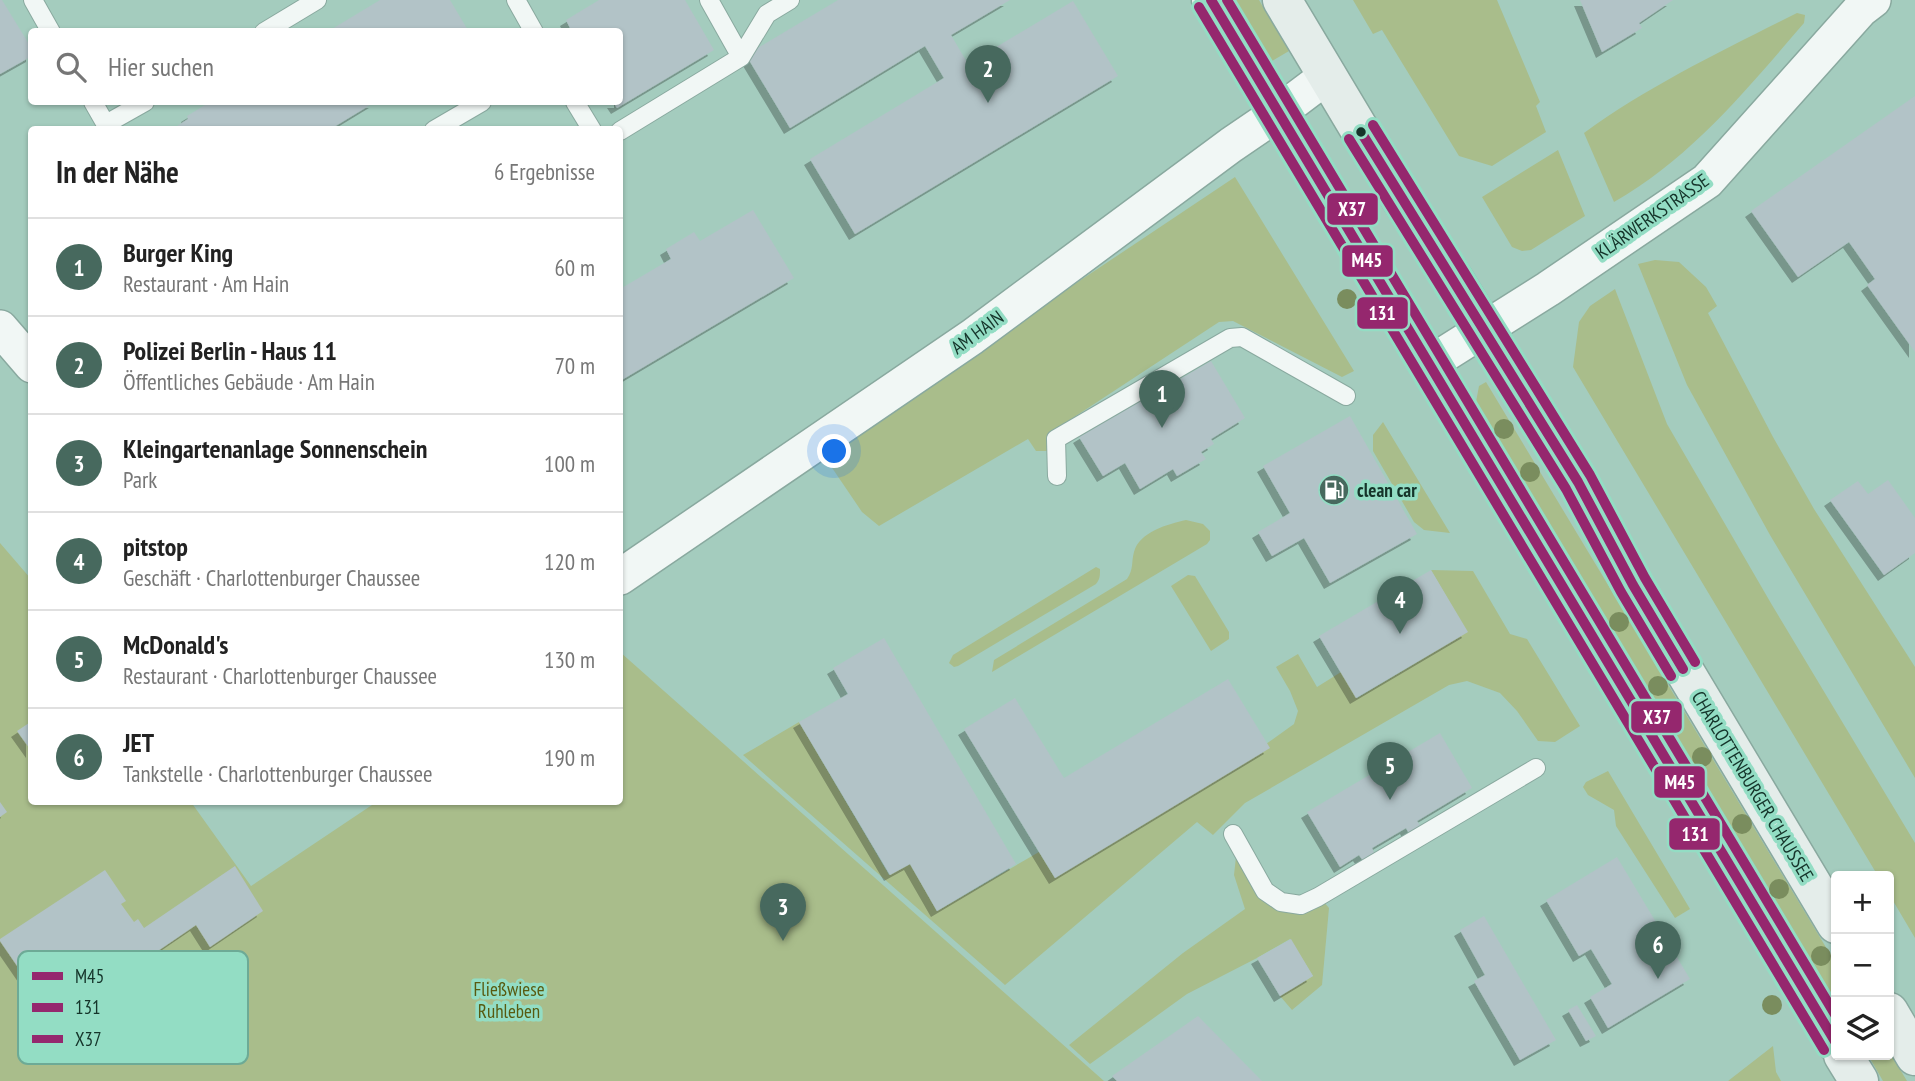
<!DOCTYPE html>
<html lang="de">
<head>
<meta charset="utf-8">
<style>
	body { margin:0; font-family:"PT Sans Narrow",sans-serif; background:#f6f6f6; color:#222 }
	.controls { position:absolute; right:21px; bottom:21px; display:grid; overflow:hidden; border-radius:7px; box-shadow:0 2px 5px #0004 }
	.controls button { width:63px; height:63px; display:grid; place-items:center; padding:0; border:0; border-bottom:2px solid #e0e0e0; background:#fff; color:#222; font:35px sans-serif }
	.you { position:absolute; left:835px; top:452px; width:24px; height:24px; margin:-18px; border:5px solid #fff; border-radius:50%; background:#1a73e8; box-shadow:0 0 0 10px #1a73e833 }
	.badge { display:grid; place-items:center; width:46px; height:46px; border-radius:50%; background:#47695e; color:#fff; font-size:23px; font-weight:700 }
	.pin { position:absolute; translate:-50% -58px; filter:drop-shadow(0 2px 4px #0008) }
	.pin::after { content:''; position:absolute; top:37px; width:24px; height:21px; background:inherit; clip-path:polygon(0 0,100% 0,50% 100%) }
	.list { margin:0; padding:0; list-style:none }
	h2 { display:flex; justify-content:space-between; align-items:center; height:91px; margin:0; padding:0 28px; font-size:30px }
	h2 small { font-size:23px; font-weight:400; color:#767676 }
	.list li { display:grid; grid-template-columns:46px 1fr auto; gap:21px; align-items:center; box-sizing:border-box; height:98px; padding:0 28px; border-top:2px solid #e0e0e0 }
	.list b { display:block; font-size:26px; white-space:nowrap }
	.list p { margin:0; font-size:23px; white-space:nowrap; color:#767676 }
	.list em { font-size:23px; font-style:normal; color:#767676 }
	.icon { flex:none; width:38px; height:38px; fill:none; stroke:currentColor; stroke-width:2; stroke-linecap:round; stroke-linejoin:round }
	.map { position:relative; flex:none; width:1915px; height:1081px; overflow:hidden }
	.search { position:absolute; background:#fff; box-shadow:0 2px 5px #0004; left:28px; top:28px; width:595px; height:77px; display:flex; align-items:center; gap:18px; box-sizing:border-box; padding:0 24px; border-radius:7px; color:#767676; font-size:26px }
	.panel { position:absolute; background:#fff; box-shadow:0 2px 5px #0004; left:28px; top:126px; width:595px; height:679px; border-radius:7px }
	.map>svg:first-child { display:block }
	.green { fill:#a9bd8b }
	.building { fill:#b2c3c7; filter:url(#shadow) }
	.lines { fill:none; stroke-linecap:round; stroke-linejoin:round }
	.lane-casing { stroke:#89a99f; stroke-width:20 }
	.street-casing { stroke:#89a99f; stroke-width:38 }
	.secondary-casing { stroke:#89a99f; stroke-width:41 }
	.lane { stroke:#f1f7f5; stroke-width:18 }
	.street { stroke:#f1f7f5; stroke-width:35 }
	.secondary { stroke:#e4edea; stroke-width:38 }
	.bus-1-casing { stroke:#93ddc4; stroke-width:16 }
	.bus-2-casing { stroke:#93ddc4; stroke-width:16 }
	.bus-3-casing { stroke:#93ddc4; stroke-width:16 }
	.bus-1 { stroke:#95276e; stroke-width:10 }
	.bus-2 { stroke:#95276e; stroke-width:10 }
	.bus-3 { stroke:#95276e; stroke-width:10 }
	.tree { fill:#7a8d5e }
	.bus-dot { fill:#15342a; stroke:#93ddc4; stroke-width:2.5 }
	.labels { text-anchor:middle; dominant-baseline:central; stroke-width:7; stroke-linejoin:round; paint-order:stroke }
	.street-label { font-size:19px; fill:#15342a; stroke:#93ddc4 }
	.poi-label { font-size:19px; font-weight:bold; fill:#15342a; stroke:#93ddc4; text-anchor:start }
	.park-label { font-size:19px; fill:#585a10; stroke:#93ddc4 }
	.key { fill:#93ddc4; stroke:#6daa96; stroke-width:2 }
	.key-label { font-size:19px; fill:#15342a }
	.line-badge { stroke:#93ddc4; stroke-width:2.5 }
	.badge-label { font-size:19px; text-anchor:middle; font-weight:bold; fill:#fff }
</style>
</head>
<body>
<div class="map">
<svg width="1915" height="1081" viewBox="0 0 1915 1081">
	<defs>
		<filter id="shadow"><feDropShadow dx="-6" dy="6" stdDeviation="0" flood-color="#0004"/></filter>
	</defs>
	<rect width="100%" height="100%" fill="#a4ccbe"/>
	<path class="green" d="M1235 0H1259L1289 51 1272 61Z
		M1353 0H1497L1540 102 1536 106 1546 132 1492 166 1459 156 1382 30 1373 34Z
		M1797 13 1805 15 1804 23C1747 89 1691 158 1614 202L1584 133C1650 85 1724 50 1797 13Z
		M1558 150 1585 216 1531 250 1522 251 1512 247 1482 197Z
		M1235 177 1354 371 1342 377 1233 321 1219 322 1053 431 1050 451H1036L1028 439 879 526 862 512 822 453Z
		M1655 260 1679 262 1706 287 1717 306 1708 313 1773 437 1814 509 1915 667V778L1770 535 1687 385 1638 264Z
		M1615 289 1667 424 1772 605 1915 843V938L1889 894V876H1878L1573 367 1579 322 1590 306Z
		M1486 382 1836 964V1002L1476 402 1479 386Z
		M1383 422 1450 533 1424 530 1414 522 1373 451V435Z
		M1186 520 1203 524 1210 531V540L1207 544 992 672 994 660 1127 579C1134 568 1131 563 1134 552 1139 532 1168 524 1186 520Z
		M0 543 31 579 32 802H191L251 886 372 805 373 802H620V652L1104 1081H0Z
		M1096 567 1100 569C1100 576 1100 579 1096 584L958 666 954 667 949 663 953 655Z
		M1431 570 1473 571 1510 634 1527 639 1580 726 1555 742 1538 741 1517 711 1500 693 1467 681 1449 685 1245 803 1213 835 1197 822 1005 985 743 755 799 722 889 875 910 864 937 911 1039 852 1055 878 1269 748 1266 744 1294 724 1298 711 1290 691 1276 667 1298 654 1317 687 1341 672 1357 698 1467 632Z
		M1188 575 1195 576 1229 632V639L1211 651 1171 586Z
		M1608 771 1690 909 1675 918 1616 826 1614 810 1588 795 1583 787 1586 782Z
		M1237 848 1262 895 1323 901 1329 908 1322 985 1292 1010 1280 996 1313 976 1290 939 1257 958 1187 994 1090 1064 1069 1045 1183 953 1245 909 1234 875Z
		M1773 1046 1776 1072 1781 1081H1728Z
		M1889 1051 1907 1081H1883L1868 1055H1889Z"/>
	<path class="building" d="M0 0H2L32 49V56L0 74Z
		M380 0H450L469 32H327Z
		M599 0H685L714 50 617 108 613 102H620V32H572L566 20Z
		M838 0H1010L951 35 968 64 1073 1 1118 76 855 234 810 159 944 78 925 46 790 128 746 55Z
		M1580 0H1673L1639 23 1642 28 1602 52Z
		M1915 96V352L1867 285 1875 279 1849 242 1798 277 1751 211Z
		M210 102H375L329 130H171L188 119 187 116Z
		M753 210 794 278 620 381V289L671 259 666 249 694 232 700 241Z
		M1211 361 1245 418 1211 439 1214 444 1201 452 1206 459 1177 476 1173 469 1140 489 1125 463 1103 476 1079 437 1151 393 1158 381 1163 389Z
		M1350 416 1417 534 1330 583 1304 538 1272 556 1258 532 1290 513 1263 466Z
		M1888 480 1915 518V553L1884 575 1830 500 1858 481 1868 494Z
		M1431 570 1468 632 1356 698 1319 636Z
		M884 638 1016 864 937 911 910 864 890 875 799 722 848 694 833 668Z
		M1228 679 1270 748 1055 878 964 729 1015 698 1064 778Z
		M32 721V752L17 731Z
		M1440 733 1472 788 1417 821 1424 831 1412 839 1406 828 1372 848 1377 859 1366 865 1359 855 1340 867 1307 812Z
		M0 802 7 812 0 817Z
		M1617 857 1690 979 1608 1028 1590 997 1612 984 1591 949 1579 956 1546 900Z
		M235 866 263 911 210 947 196 925 55 1021 0 941V939L105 870 126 901 121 904 134 922 138 919 144 928Z
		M1484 916 1556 1040 1520 1060 1474 981 1485 975 1460 930Z
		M1291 939 1313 976 1280 996 1257 958Z
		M1577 1005 1596 1036 1586 1041 1568 1010Z
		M1198 1016 1262 1081H1117L1112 1076Z"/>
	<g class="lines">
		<g class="lane-casing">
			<path id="lane" d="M33 0 51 32
				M516 0 534 32
				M709 0 741 57
				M264 32 317 0
				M93 102 109 130
				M575 102 592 130
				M106 124 145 102
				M434 130 482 102
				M620 131 741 57 767 14 790 0
				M1057 476 1056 439 1230 338 1242 337 1346 396
				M1233 834 1265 891 1281 902 1301 905 1318 897 1536 768"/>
		</g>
		<g class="street-casing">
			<path id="street" d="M0 328 32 365
				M1429 364 1548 289 1707 181 1860 10 1873 0
				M620 577 972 337 1231 145 1278 113 1327 76"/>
		</g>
		<g class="secondary-casing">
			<path id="secondary" d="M1211 0 1836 1043
				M1282 0 1401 199 1455 281 1578 482 1633 585 1836 924
				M1889 1012 1915 1056
				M1843 1055 1859 1081"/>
		</g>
		<use href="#lane" class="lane"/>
		<use href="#street" class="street"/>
		<use href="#secondary" class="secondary"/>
		<g class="bus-1-casing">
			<path id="bus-1" d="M1211 0 1836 1043
				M1361 132 1578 482 1633 585 1683 669"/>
		</g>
		<g class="bus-2-casing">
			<path id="bus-2" d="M1199 7 1824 1050
				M1349 139 1566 489 1621 592 1671 676"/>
		</g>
		<g class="bus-3-casing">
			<path id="bus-3" d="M1227 0 1836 1016
				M1373 125 1590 475 1645 578 1695 662"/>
		</g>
		<use href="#bus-1" class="bus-1"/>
		<use href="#bus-2" class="bus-2"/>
		<use href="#bus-3" class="bus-3"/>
	</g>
	<g class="tree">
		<circle cx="1347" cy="299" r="10"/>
		<circle cx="1504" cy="429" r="10"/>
		<circle cx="1530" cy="472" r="10"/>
		<circle cx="1619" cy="622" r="10"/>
		<circle cx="1658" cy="686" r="10"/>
		<circle cx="1702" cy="757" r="10"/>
		<circle cx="1742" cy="824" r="10"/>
		<circle cx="1779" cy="889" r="10"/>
		<circle cx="1821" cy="956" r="10"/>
		<circle cx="1772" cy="1005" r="10"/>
	</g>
	<defs>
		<g id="fuel-disc" transform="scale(1.575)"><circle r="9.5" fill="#47695e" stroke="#93ddc4"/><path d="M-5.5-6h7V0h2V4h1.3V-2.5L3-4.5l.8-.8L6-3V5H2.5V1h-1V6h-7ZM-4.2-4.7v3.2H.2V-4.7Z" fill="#fff"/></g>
	</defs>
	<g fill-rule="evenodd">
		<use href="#fuel-disc" x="1334" y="490"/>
	</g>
	<circle class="bus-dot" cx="1361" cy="132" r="6"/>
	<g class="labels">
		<g class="street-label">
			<text transform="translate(1652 216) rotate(-35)">KLÄRWERKSTRASSE</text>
			<text transform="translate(977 332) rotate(-36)">AM HAIN</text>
			<text transform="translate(1753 786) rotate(59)">CHARLOTTENBURGER CHAUSSEE</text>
		</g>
		<g class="poi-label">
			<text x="1357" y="490">clean car</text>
		</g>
		<g class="park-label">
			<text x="509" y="989">Fließwiese<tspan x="509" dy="22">Ruhleben</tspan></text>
		</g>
	</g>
	<rect x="18" y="951" width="230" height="113" rx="10" class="key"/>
	<rect x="32" y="972" width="31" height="8" fill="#95276e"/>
	<rect x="32" y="1003" width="31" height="9" fill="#95276e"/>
	<rect x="32" y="1035" width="31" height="8" fill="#95276e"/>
	<g class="key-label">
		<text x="75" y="983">M45</text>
		<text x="75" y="1014">131</text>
		<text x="75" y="1046">X37</text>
	</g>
	<g class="line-badge">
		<rect x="1326" y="192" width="53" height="34" rx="7" fill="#95276e"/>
		<rect x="1341" y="244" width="53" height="34" rx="7" fill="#95276e"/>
		<rect x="1356" y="296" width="53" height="34" rx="7" fill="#95276e"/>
		<rect x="1630" y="700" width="53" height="34" rx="7" fill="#95276e"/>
		<rect x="1653" y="765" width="53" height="34" rx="7" fill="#95276e"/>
		<rect x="1668" y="817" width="53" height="34" rx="7" fill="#95276e"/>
	</g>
	<g class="badge-label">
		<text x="1352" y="216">X37</text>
		<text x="1367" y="267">M45</text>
		<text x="1382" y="320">131</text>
		<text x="1657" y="724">X37</text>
		<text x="1680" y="789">M45</text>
		<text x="1695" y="841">131</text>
	</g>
</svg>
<div class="controls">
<button>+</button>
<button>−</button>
<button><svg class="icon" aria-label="layers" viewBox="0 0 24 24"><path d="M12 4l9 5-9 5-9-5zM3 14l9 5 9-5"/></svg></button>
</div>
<div class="you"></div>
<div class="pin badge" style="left:1162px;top:428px">1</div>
<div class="pin badge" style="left:988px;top:103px">2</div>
<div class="pin badge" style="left:783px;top:941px">3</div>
<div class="pin badge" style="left:1400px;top:634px">4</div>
<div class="pin badge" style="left:1390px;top:800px">5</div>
<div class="pin badge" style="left:1658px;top:979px">6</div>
<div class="search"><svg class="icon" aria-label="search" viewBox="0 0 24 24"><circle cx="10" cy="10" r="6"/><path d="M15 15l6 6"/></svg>Hier suchen</div>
<section class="panel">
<h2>In der Nähe<small>6 Ergebnisse</small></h2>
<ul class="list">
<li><span class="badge">1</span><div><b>Burger King</b><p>Restaurant · Am Hain</p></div><em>60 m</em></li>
<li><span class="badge">2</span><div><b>Polizei Berlin - Haus 11</b><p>Öffentliches Gebäude · Am Hain</p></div><em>70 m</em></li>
<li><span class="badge">3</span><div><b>Kleingartenanlage Sonnenschein</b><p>Park</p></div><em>100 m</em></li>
<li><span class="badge">4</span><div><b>pitstop</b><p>Geschäft · Charlottenburger Chaussee</p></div><em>120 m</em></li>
<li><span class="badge">5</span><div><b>McDonald's</b><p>Restaurant · Charlottenburger Chaussee</p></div><em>130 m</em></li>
<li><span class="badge">6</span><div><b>JET</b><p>Tankstelle · Charlottenburger Chaussee</p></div><em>190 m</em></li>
</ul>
</section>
</div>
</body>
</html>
